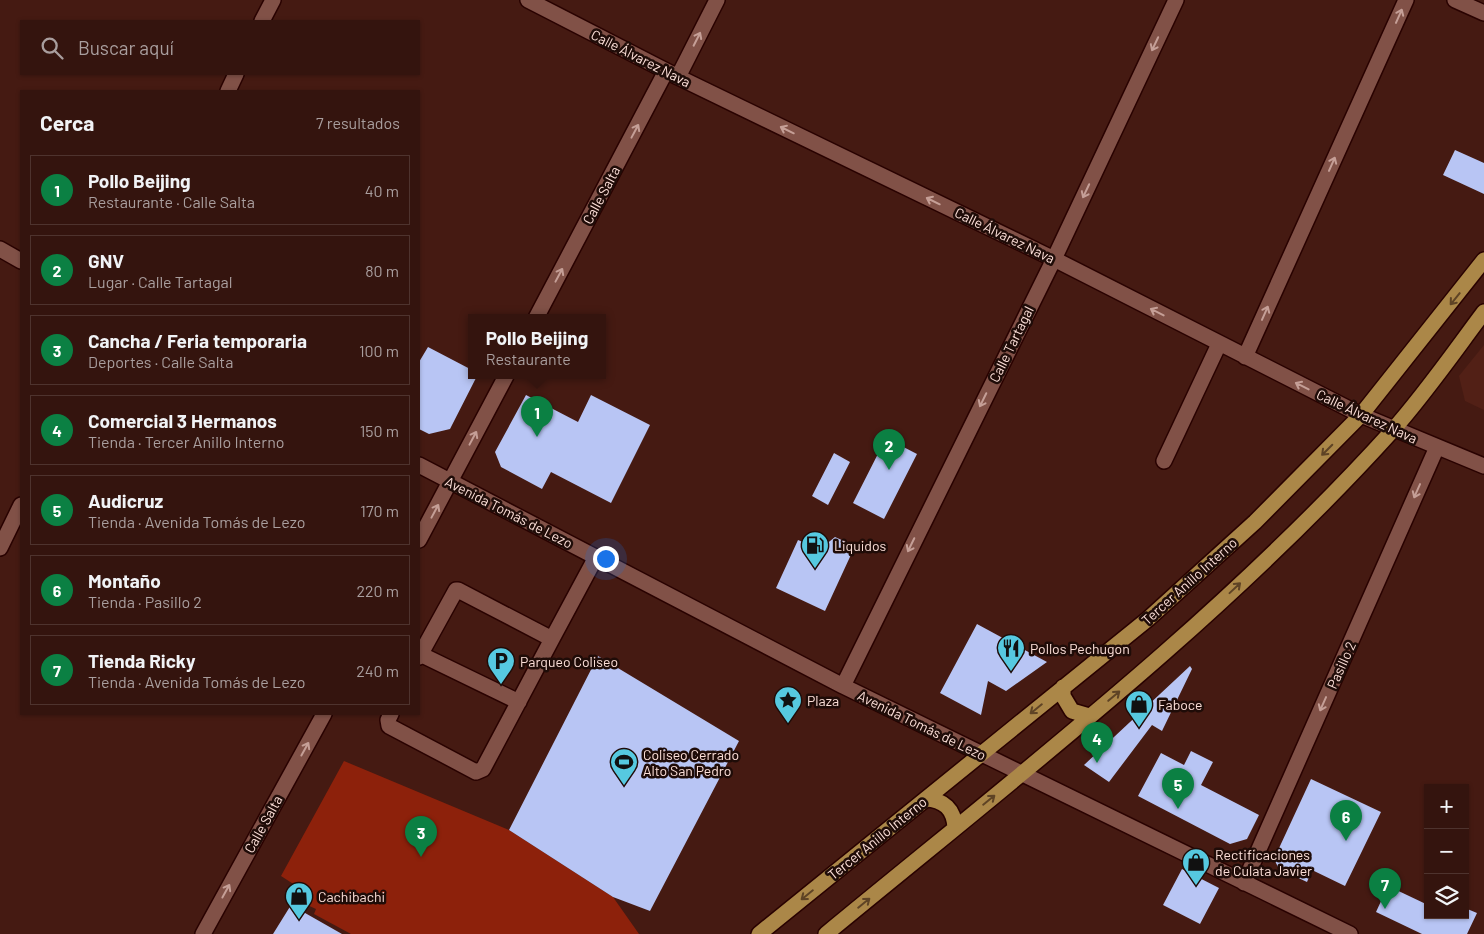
<!DOCTYPE html>
<html lang="es">
<head>
<meta charset="utf-8">
<style>
	body { margin:0; font-family:Barlow,sans-serif; background:#3f211c; color:#f1f3f6 }
	.controls { position:absolute; right:15px; bottom:15px; display:grid; overflow:hidden; border-radius:0px; box-shadow:0 1px 4px #0004 }
	.controls button { width:45px; height:45px; display:grid; place-items:center; padding:0; border:0; border-bottom:1px solid #4e332e; background:#34140e; color:#f1f3f6; font:25px sans-serif }
	.you { position:absolute; left:605px; top:558px; width:18px; height:18px; margin:-12px; border:4px solid #fff; border-radius:50%; background:#1a73e8; box-shadow:0 0 0 8px #1a73e833 }
	.badge { display:grid; place-items:center; width:32px; height:32px; border-radius:50%; background:#0b8043; color:#fff; font-size:16px; font-weight:700 }
	.pin { position:absolute; translate:-50% -41px; filter:drop-shadow(0 1px 2px #0008) }
	.pin::after { content:''; position:absolute; top:26px; width:18px; height:15px; background:inherit; clip-path:polygon(0 0,100% 0,50% 100%) }
	.popup { position:absolute; left:468px; top:314px; width:138px; height:65px; box-sizing:border-box; display:grid; place-content:center; border-radius:0px; background:#34140e; filter:drop-shadow(0 1px 4px #0005); font-size:16px; white-space:nowrap; color:#a99e9e }
	.popup b { font-size:19px; color:#f1f3f6 }
	.popup::after { content:''; position:absolute; left:50%; top:100%; margin-left:-10px; border:10px solid transparent; border-top-color:#34140e }
	.list { margin:0; padding:0; list-style:none }
	h2 { display:flex; justify-content:space-between; align-items:center; height:65px; margin:0; padding:0 20px; font-size:21px }
	h2 small { font-size:16px; font-weight:400; color:#a99e9e }
	.list li { display:grid; grid-template-columns:32px 1fr auto; gap:15px; align-items:center; box-sizing:border-box; height:70px; margin:0 10px 10px; padding:0 10px; border:1px solid #4e332e; border-radius:0px }
	.list b { display:block; font-size:19px; white-space:nowrap }
	.list p { margin:0; font-size:16px; white-space:nowrap; color:#a99e9e }
	.list em { font-size:16px; font-style:normal; color:#a99e9e }
	.icon { flex:none; width:28px; height:28px; fill:none; stroke:currentColor; stroke-width:2; stroke-linecap:round; stroke-linejoin:round }
	.map { position:relative; flex:none; width:1484px; height:934px; overflow:hidden }
	.search { position:absolute; background:#34140e; box-shadow:0 1px 4px #0004; left:20px; top:20px; width:400px; height:55px; display:flex; align-items:center; gap:12px; box-sizing:border-box; padding:0 18px; border-radius:0px; color:#a99e9e; font-size:19px }
	.panel { position:absolute; background:#34140e; box-shadow:0 1px 4px #0004; left:20px; top:90px; width:400px; height:625px; border-radius:0px }
	.map>svg:first-child { display:block }
	.built { fill:#522016 }
	.green { fill:#8d210b }
	.building { fill:#b8c5f4 }
	.lines { fill:none; stroke-linecap:round; stroke-linejoin:round }
	.minor-casing { stroke:#290200; stroke-width:18 }
	.major-casing { stroke:#290200; stroke-width:18 }
	.minor { stroke:#815147; stroke-width:15 }
	.major { stroke:#ab8748; stroke-width:15 }
	.oneway { stroke:#c59f97 }
	.oneway2 { stroke:#5e4325 }
	.labels { text-anchor:middle; dominant-baseline:central; stroke-width:5; stroke-linejoin:round; paint-order:stroke }
	.street-label { font-size:14px; fill:#fcdfd8; stroke:#1f0c08 }
	.poi-label { font-size:14px; fill:#fcdfd8; stroke:#1f0c08; text-anchor:start }
</style>
</head>
<body>
<div class="map">
<svg width="1484" height="934" viewBox="0 0 1484 934">
	<rect width="100%" height="100%" fill="#451a12"/>
	<path class="built" d="M1484 345V410L1465 401 1459 376Z"/>
	<path class="green" d="M344 761 509 830 613 897 639 934H351L314 914 316 909 294 899 298 887 281 876Z"/>
	<path class="building" d="M1455 150 1484 163V194L1443 175Z
		M428 347 472 370V376H477L450 429 429 434 419 429V362Z
		M526 395 578 422 591 395 650 425 611 503 551 472 542 489 501 467 495 452Z
		M886 438 917 454 884 519 853 503Z
		M834 453 850 462 828 505 812 496Z
		M835 537 855 546 825 611 776 588 798 540 820 549Z
		M977 624 1047 662 1006 691 988 681 981 715 940 693Z
		M598 656 739 741 650 911 613 897 509 830Z
		M1190 666 1192 669 1162 731 1152 725 1109 782 1084 765Z
		M1191 751 1213 762 1201 785 1259 815 1247 839 1230 844 1138 796 1161 753 1184 765Z
		M1311 779 1381 812 1345 886 1312 870 1307 882 1279 869 1274 859Z
		M1182 869 1219 888 1200 924 1163 905Z
		M1388 886 1428 905V915H1465V908L1477 913 1467 934H1422L1376 912Z
		M291 905 342 934H273Z"/>
	<g class="lines">
		<g class="minor-casing">
			<path id="minor" d="M528 0 678 77 1054 259 1361 415 1484 466
				M1455 0 1484 13
				M262 21 273 0
				M678 77 717 0
				M228 91 236 74
				M0 249 21 261
				M536 318 666 71
				M1245 357 1406 0
				M1164 461 1219 344
				M419 465 843 686 1350 934
				M419 540 506 376
				M0 548 21 505
				M552 639 596 557
				M420 654 519 702
				M843 686 1054 259 1176 0
				M391 714 388 720 389 726 476 772 483 769 552 639 458 590H456L419 657
				M1244 883 1437 447
				M203 934 324 714"/>
		</g>
		<g class="major-casing">
			<path id="major" d="M1063 687V696L1072 711 1089 716
				M926 799C944 800 954 809 955 828
				M759 934 1148 619 1255 522 1361 415 1484 260
				M826 934C1020 774 1222 619 1392 431 1425 394 1454 352 1484 312"/>
		</g>
		<use href="#minor" class="minor"/>
		<use href="#major" class="major"/>
	</g>
	<defs><path id="oneway-shaft" d="M-6 0H5M1.5-3L5.5 0L1.5 3" fill="none" stroke-width="1.6" stroke-linecap="round" stroke-linejoin="round" transform="scale(1.25)"/></defs>
	<g class="oneway">
		<use href="#oneway-shaft" transform="translate(1399 16) rotate(-66)"/>
		<use href="#oneway-shaft" transform="translate(697 39) rotate(-63)"/>
		<use href="#oneway-shaft" transform="translate(1155 44) rotate(115)"/>
		<use href="#oneway-shaft" transform="translate(787 130) rotate(-154)"/>
		<use href="#oneway-shaft" transform="translate(635 131) rotate(-62)"/>
		<use href="#oneway-shaft" transform="translate(1332 164) rotate(-66)"/>
		<use href="#oneway-shaft" transform="translate(1086 191) rotate(115)"/>
		<use href="#oneway-shaft" transform="translate(933 201) rotate(-154)"/>
		<use href="#oneway-shaft" transform="translate(559 275) rotate(-62)"/>
		<use href="#oneway-shaft" transform="translate(1157 312) rotate(-153)"/>
		<use href="#oneway-shaft" transform="translate(1265 313) rotate(-66)"/>
		<use href="#oneway-shaft" transform="translate(1302 386) rotate(-153)"/>
		<use href="#oneway-shaft" transform="translate(983 400) rotate(116)"/>
		<use href="#oneway-shaft" transform="translate(473 438) rotate(-62)"/>
		<use href="#oneway-shaft" transform="translate(1417 491) rotate(114)"/>
		<use href="#oneway-shaft" transform="translate(435 511) rotate(-62)"/>
		<use href="#oneway-shaft" transform="translate(911 545) rotate(116)"/>
		<use href="#oneway-shaft" transform="translate(1323 704) rotate(114)"/>
		<use href="#oneway-shaft" transform="translate(305 749) rotate(-61)"/>
		<use href="#oneway-shaft" transform="translate(226 891) rotate(-61)"/>
	</g>
	<g class="oneway2">
		<use href="#oneway-shaft" transform="translate(1455 299) rotate(129)"/>
		<use href="#oneway-shaft" transform="translate(1327 450) rotate(135)"/>
		<use href="#oneway-shaft" transform="translate(1235 588) rotate(-43)"/>
		<use href="#oneway-shaft" transform="translate(1114 696) rotate(-40)"/>
		<use href="#oneway-shaft" transform="translate(1036 709) rotate(141)"/>
		<use href="#oneway-shaft" transform="translate(989 800) rotate(-39)"/>
		<use href="#oneway-shaft" transform="translate(807 895) rotate(141)"/>
		<use href="#oneway-shaft" transform="translate(864 903) rotate(-39)"/>
	</g>
	<defs>
		<g id="fuel-pin" transform="scale(1.4375)"><path d="M0 17L-7.5 6A9.5 9.5 0 1 1 7.5 6Z" fill="#56c9e0" stroke="#1f0c08"/><path d="M-5.5-6h7V0h2V4h1.3V-2.5L3-4.5l.8-.8L6-3V5H2.5V1h-1V6h-7ZM-4.2-4.7v3.2H.2V-4.7Z" fill="#111"/></g>
		<g id="restaurant-pin" transform="scale(1.4375)"><path d="M0 17L-7.5 6A9.5 9.5 0 1 1 7.5 6Z" fill="#56c9e0" stroke="#1f0c08"/><path d="M-5-6h1v4h1v-4h1v4h1v-4h1v5L-1.5 .5V6h-2V.5L-5-1ZM5-6V6H3V1.5H1.5Q1.5-4 5-6Z" fill="#111"/></g>
		<g id="parking-pin" transform="scale(1.4375)"><path d="M0 17L-7.5 6A9.5 9.5 0 1 1 7.5 6Z" fill="#56c9e0" stroke="#1f0c08"/><path d="M-3.5-5.5H1a3.5 3.5 0 0 1 0 7H-1V5.5H-3.5ZM-1-3.4V-.6H.8a1.4 1.4 0 0 0 0-2.8Z" fill="#111"/></g>
		<g id="sight-pin" transform="scale(1.4375)"><path d="M0 17L-7.5 6A9.5 9.5 0 1 1 7.5 6Z" fill="#56c9e0" stroke="#1f0c08"/><path d="M0-6L1.8-2.2L6-1.7L2.9 1.2L3.7 5.4L0 3.3L-3.7 5.4L-2.9 1.2L-6-1.7L-1.8-2.2Z" fill="#111"/></g>
		<g id="shop-pin" transform="scale(1.4375)"><path d="M0 17L-7.5 6A9.5 9.5 0 1 1 7.5 6Z" fill="#56c9e0" stroke="#1f0c08"/><path d="M-5-2.5h2.3a2.7 3.5 0 0 1 5.4 0H5L5.5 6h-11ZM-1.5-2.5h3a1.5 2.3 0 0 0-3 0Z" fill="#111"/></g>
		<g id="stadium-pin" transform="scale(1.4375)"><path d="M0 17L-7.5 6A9.5 9.5 0 1 1 7.5 6Z" fill="#56c9e0" stroke="#1f0c08"/><path d="M0-5a6.5 5 0 1 0 0 10a6.5 5 0 1 0 0-10ZM-3.5-1.8h7v3.6h-7Z" fill="#111"/></g>
	</defs>
	<g fill-rule="evenodd">
		<use href="#fuel-pin" x="815" y="545"/>
		<use href="#restaurant-pin" x="1011" y="648"/>
		<use href="#parking-pin" x="501" y="661"/>
		<use href="#sight-pin" x="788" y="700"/>
		<use href="#shop-pin" x="1139" y="704"/>
		<use href="#stadium-pin" x="624" y="762"/>
		<use href="#shop-pin" x="1196" y="862"/>
		<use href="#shop-pin" x="299" y="896"/>
	</g>
	<g class="labels">
		<g class="street-label">
			<text transform="translate(641 58) rotate(27)">Calle Álvarez Nava</text>
			<text transform="translate(601 195) rotate(-62)">Calle Salta</text>
			<text transform="translate(1005 235) rotate(26)">Calle Álvarez Nava</text>
			<text transform="translate(1011 344) rotate(-64)">Calle Tartagal</text>
			<text transform="translate(1367 416) rotate(25)">Calle Álvarez Nava</text>
			<text transform="translate(509 512) rotate(27)">Avenida Tomás de Lezo</text>
			<text transform="translate(1189 581) rotate(-42)">Tercer Anillo Interno</text>
			<text transform="translate(1341 665) rotate(-66)">Pasillo 2</text>
			<text transform="translate(922 725) rotate(26)">Avenida Tomás de Lezo</text>
			<text transform="translate(263 824) rotate(-61)">Calle Salta</text>
			<text transform="translate(877 838) rotate(-39)">Tercer Anillo Interno</text>
		</g>
		<g class="poi-label">
			<text x="834" y="545">Liquidos</text>
			<text x="1030" y="648">Pollos Pechugon</text>
			<text x="520" y="661">Parqueo Coliseo</text>
			<text x="807" y="700">Plaza</text>
			<text x="1158" y="704">Faboce</text>
			<text x="643" y="754">Coliseo Cerrado<tspan x="643" dy="16">Alto San Pedro</tspan></text>
			<text x="1215" y="854">Rectificaciones<tspan x="1215" dy="16">de Culata Javier</tspan></text>
			<text x="318" y="896">Cachibachi</text>
		</g>
	</g>
</svg>
<div class="controls">
<button>+</button>
<button>−</button>
<button><svg class="icon" aria-label="layers" viewBox="0 0 24 24"><path d="M12 4l9 5-9 5-9-5zM3 14l9 5 9-5"/></svg></button>
</div>
<div class="you"></div>
<div class="pin badge" style="left:537px;top:437px">1</div>
<div class="popup"><b>Pollo Beijing</b>Restaurante</div>
<div class="pin badge" style="left:889px;top:470px">2</div>
<div class="pin badge" style="left:421px;top:857px">3</div>
<div class="pin badge" style="left:1097px;top:763px">4</div>
<div class="pin badge" style="left:1178px;top:809px">5</div>
<div class="pin badge" style="left:1346px;top:841px">6</div>
<div class="pin badge" style="left:1385px;top:909px">7</div>
<div class="search"><svg class="icon" aria-label="search" viewBox="0 0 24 24"><circle cx="10" cy="10" r="6"/><path d="M15 15l6 6"/></svg>Buscar aquí</div>
<section class="panel">
<h2>Cerca<small>7 resultados</small></h2>
<ul class="list">
<li><span class="badge">1</span><div><b>Pollo Beijing</b><p>Restaurante · Calle Salta</p></div><em>40 m</em></li>
<li><span class="badge">2</span><div><b>GNV</b><p>Lugar · Calle Tartagal</p></div><em>80 m</em></li>
<li><span class="badge">3</span><div><b>Cancha / Feria temporaria</b><p>Deportes · Calle Salta</p></div><em>100 m</em></li>
<li><span class="badge">4</span><div><b>Comercial 3 Hermanos</b><p>Tienda · Tercer Anillo Interno</p></div><em>150 m</em></li>
<li><span class="badge">5</span><div><b>Audicruz</b><p>Tienda · Avenida Tomás de Lezo</p></div><em>170 m</em></li>
<li><span class="badge">6</span><div><b>Montaño</b><p>Tienda · Pasillo 2</p></div><em>220 m</em></li>
<li><span class="badge">7</span><div><b>Tienda Ricky</b><p>Tienda · Avenida Tomás de Lezo</p></div><em>240 m</em></li>
</ul>
</section>
</div>
</body>
</html>
